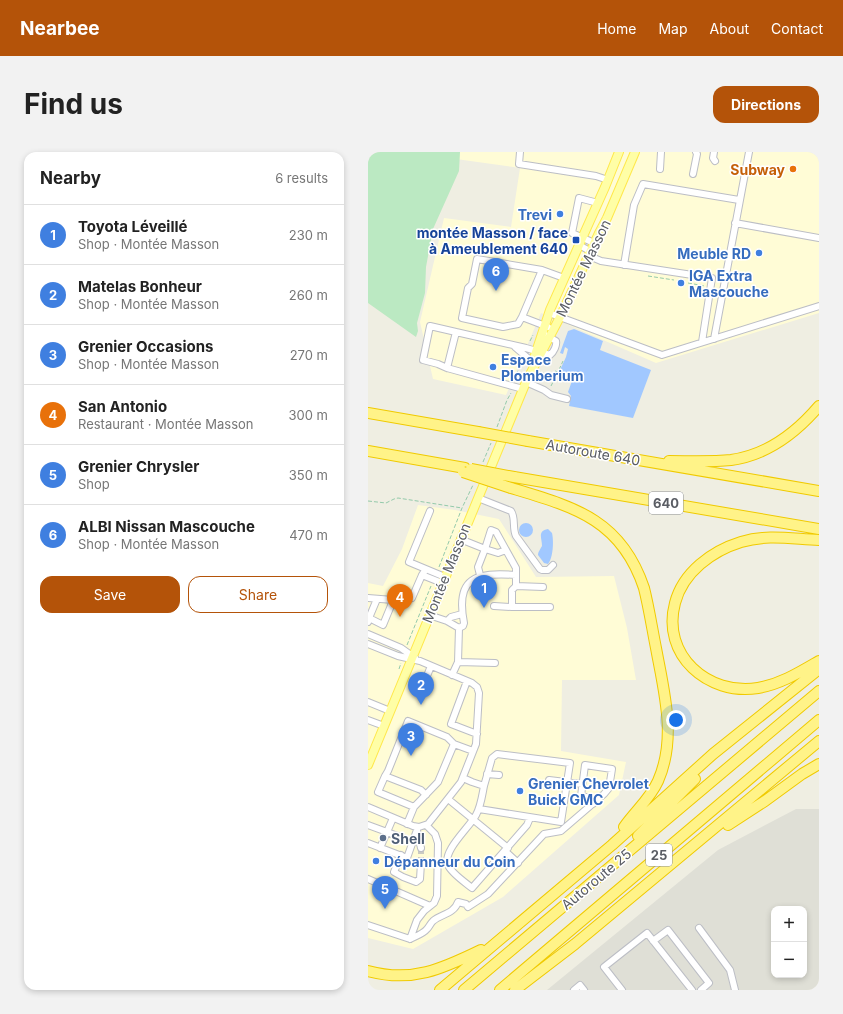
<!DOCTYPE html>
<html lang="en">
<head>
<meta charset="utf-8">
<style>
	body { margin:0; font-family:Inter,sans-serif; background:#f2f2f2; color:#222 }
	.controls { position:absolute; right:12px; bottom:12px; display:grid; overflow:hidden; border-radius:8px; box-shadow:0 2px 6px #0003 }
	.controls button { width:36px; height:36px; display:grid; place-items:center; padding:0; border:0; border-bottom:1px solid #e0e0e0; background:#fff; color:#222; font:20px sans-serif }
	.you { position:absolute; left:308px; top:568px; width:14px; height:14px; margin:-10px; border:3px solid #fff; border-radius:50%; background:#1a73e8; box-shadow:0 0 0 6px #1a73e833 }
	.badge { display:grid; place-items:center; width:26px; height:26px; border-radius:50%; background:#b45309; color:#fff; font-size:13px; font-weight:700 }
	.pin { position:absolute; translate:-50% -33px; filter:drop-shadow(0 1px 2px #0008) }
	.pin::after { content:''; position:absolute; top:21px; width:14px; height:12px; background:inherit; clip-path:polygon(0 0,100% 0,50% 100%) }
	.list { margin:0; padding:0; list-style:none }
	h2 { display:flex; justify-content:space-between; align-items:center; height:52px; margin:0; padding:0 16px; font-size:17px }
	h2 small { font-size:13px; font-weight:400; color:#767676 }
	.list li { display:grid; grid-template-columns:26px 1fr auto; gap:12px; align-items:center; box-sizing:border-box; height:60px; padding:0 16px; border-top:1px solid #e0e0e0 }
	.list b { display:block; font-size:15px; white-space:nowrap }
	.list p { margin:0; font-size:13px; white-space:nowrap; color:#767676 }
	.list em { font-size:13px; font-style:normal; color:#767676 }
	.actions { display:flex; gap:8px; padding:12px 16px }
	.actions a { flex:1; padding:9px 0; border:1px solid #b45309; border-radius:12px; text-align:center; font-size:14px; color:#b45309 }
	.actions .main { background:#b45309; color:#fff }
	.map { position:relative; flex:none; width:451px; height:838px; overflow:hidden; border-radius:12px }
	header { display:flex; align-items:center; gap:24px; box-sizing:border-box; height:56px; padding:0 20px; background:#b45309; color:#fff }
	header strong { font-size:19px }
	nav { display:flex; gap:22px; margin-inline-start:auto; font-size:14px }
	.intro { display:flex; align-items:center; justify-content:space-between; box-sizing:border-box; height:96px; padding:0 24px }
	h1 { margin:0; font-size:28px }
	.button { padding:10px 18px; border-radius:12px; background:#b45309; color:#fff; font-size:14px; font-weight:700 }
	main { display:flex; gap:24px; padding:0 24px }
	aside { flex:1; background:#fff; border-radius:12px; box-shadow:0 2px 6px #0003 }
	.map>svg:first-child { display:block }
	.commercial { fill:#fffcd6 }
	.industrial { fill:#dfdfd6; fill-rule:evenodd }
	.green { fill:#bbe9c2 }
	.water { fill:#a1c8ff }
	.lines { fill:none; stroke-linecap:round; stroke-linejoin:round }
	.minor-tunnel { stroke:#cacac2; stroke-width:6; stroke-dasharray:6 3; stroke-linecap:butt }
	.minor-casing { stroke:#bcbec5; stroke-width:8 }
	.major-casing { stroke:#ffe84b; stroke-width:10 }
	.highway-casing { stroke:#f0ca00; stroke-width:12 }
	.path { stroke:#94caab; stroke-width:1; stroke-dasharray:4 2; stroke-linecap:butt }
	.minor { stroke:#fff; stroke-width:6 }
	.major { stroke:#fffea6; stroke-width:8 }
	.highway { stroke:#fff388; stroke-width:10 }
	.highway-bridge-casing { stroke:#f0ca00; stroke-width:12; stroke-linecap:butt }
	.highway-bridge { stroke:#fff388; stroke-width:10 }
	.food-dot { fill:#e8710a; stroke:#fff; stroke-width:1.5 }
	.shop-dot { fill:#3f7fe0; stroke:#fff; stroke-width:1.5 }
	.transit-dot { fill:#1a4fb4; stroke:#fff; stroke-width:1.5 }
	.service-dot { fill:#5c6f8a; stroke:#fff; stroke-width:1.5 }
	.labels { text-anchor:middle; dominant-baseline:central; stroke-width:3; stroke-linejoin:round; paint-order:stroke }
	.shield { fill:#fff; stroke:#8c8e92; stroke-width:1 }
	.shield-label { font-size:13px; font-weight:bold; fill:#5a5d64 }
	.food-label { font-size:14px; font-weight:bold; fill:#c56008; stroke:#fff; text-anchor:end }
	.shop-label { font-size:14px; font-weight:bold; fill:#366cbe; stroke:#fff; text-anchor:start }
	.transit-label { font-size:14px; font-weight:bold; fill:#164399; stroke:#fff; text-anchor:end }
	.street-label { font-size:14px; fill:#5a5d64; stroke:#fff }
	.service-label { font-size:14px; font-weight:bold; fill:#4e5e75; stroke:#fff; text-anchor:start }
</style>
</head>
<body>
<header>
<strong>Nearbee</strong>
<nav><a>Home</a><a>Map</a><a>About</a><a>Contact</a></nav>
</header>
<div class="intro"><h1>Find us</h1><a class="button">Directions</a></div>
<main>
<aside>
<h2>Nearby<small>6 results</small></h2>
<ul class="list">
<li><span class="badge" style="background:#3f7fe0">1</span><div><b>Toyota Léveillé</b><p>Shop · Montée Masson</p></div><em>230 m</em></li>
<li><span class="badge" style="background:#3f7fe0">2</span><div><b>Matelas Bonheur</b><p>Shop · Montée Masson</p></div><em>260 m</em></li>
<li><span class="badge" style="background:#3f7fe0">3</span><div><b>Grenier Occasions</b><p>Shop · Montée Masson</p></div><em>270 m</em></li>
<li><span class="badge" style="background:#e8710a">4</span><div><b>San Antonio</b><p>Restaurant · Montée Masson</p></div><em>300 m</em></li>
<li><span class="badge" style="background:#3f7fe0">5</span><div><b>Grenier Chrysler</b><p>Shop</p></div><em>350 m</em></li>
<li><span class="badge" style="background:#3f7fe0">6</span><div><b>ALBI Nissan Mascouche</b><p>Shop · Montée Masson</p></div><em>470 m</em></li>
</ul>
<div class="actions"><a class="main">Save</a><a>Share</a></div>
</aside>
<div class="map">
<svg width="451" height="838" viewBox="0 0 451 838">
	<rect width="100%" height="100%" fill="#efeee2"/>
	<path class="commercial" d="M89 0H451V161L288 211 173 161 138 243 65 227 52 170 76 66 143 75 152 16 88 7Z
		M50 353 87 358 131 367 168 425 246 424 259 476 268 528H194L193 599 258 610 251 643 135 745 45 797 0 786V431L15 434 34 397Z"/>
	<path class="industrial" d="M428 657H451V838H179L350 698ZM406 757H436V823H406Z"/>
	<path class="green" d="M0 0H92L91 19 65 77 58 115 57 141 49 171 50 179 48 185 0 151Z"/>
	<path class="water" d="M206 177 235 189 232 198 283 218 265 266 201 254 203 244 200 240 205 226 191 220 198 205 200 197 197 195 195 202 192 201 200 179Z
		M151 378a7 7 0 1 1 14 0a7 7 0 1 1-14 0Z
		M180 377 184 381C186 389 185 406 180 412L176 411 170 403C170 400 173 396 174 394 174 386 169 379 180 377Z"/>
	<g class="lines">
		<path class="minor-tunnel" d="M53 696V711"/>
		<g class="minor-casing">
			<path id="minor" d="M152 0 151 12 228 24 240 28
				M346 0 345 6 347 9
				M292 17 293 0
				M325 22 329 2 328 0
				M367 71 451 86
				M226 91 204 81 211 46 230 51
				M211 93 220 98 226 106 233 109 344 126 334 190
				M256 113 266 53 275 32 371 48
				M181 161 294 203 451 154
				M154 165 150 172 135 175 94 166 100 136 104 132 109 107 174 118
				M180 175 154 165 174 118 196 126
				M346 187 381 0
				M147 195 161 207 168 210
				M79 216 70 212 55 208 62 174 88 180
				M158 230 176 238 183 243 199 247
				M155 237 79 216 88 180 158 196 182 203C186 200 189 193 188 189L174 181
				M110 346 143 359C148 366 144 376 148 384L172 417 174 418H180L185 413
				M62 359 41 410 77 425
				M92 387 117 397 110 415 112 423
				M138 398 130 401 117 397 123 378 128 380 148 416V434L175 435
				M56 420 54 423 74 431
				M148 434 144 438V455H182
				M0 446 25 448
				M126 454 144 455
				M61 463 79 469 91 476 90 510
				M1 466 9 447
				M79 469 83 465 94 462
				M0 470 1 466 15 473 29 439 44 446 54 423
				M91 476 95 474 96 471C87 425 108 420 148 423
				M0 482 33 496 47 506
				M0 492 30 504 52 509 104 531 109 535 111 541 108 592 93 630 60 672 51 675 45 674 0 655
				M84 523 90 510 127 511
				M99 529 83 572 109 582
				M52 541 63 514
				M0 550 22 559
				M0 568 16 574
				M119 622 131 623
				M17 624 20 619 40 569 79 585 86 592
				M95 626 104 630 116 634C114 644 113 654 108 663 101 676 74 699 80 713 83 721 98 731 104 736L159 673 162 666
				M181 628 214 632
				M80 647 140 696
				M46 655 70 630 86 592 105 599
				M111 657 193 670 202 611 129 602 124 606 116 634
				M39 672 46 655 10 640 17 624 53 638 58 643
				M0 673 19 680 25 666
				M49 679 53 696
				M0 691 39 706 50 675
				M12 696 19 680 45 690
				M137 699 150 711
				M33 703 26 720 35 725 48 730 52 727 53 711
				M0 727 62 754
				M0 773 42 787 49 768 56 759 66 751 69 744 70 691 67 682 58 673
				M331 776 362 818 367 838
				M42 787C48 784 55 782 59 777 61 775 62 772 65 769 73 762 86 762 90 750L98 752 100 755 120 742 176 682 193 679 236 642 241 636 244 617 217 613 213 644 218 645 225 652
				M285 789 300 778 341 831 333 838
				M206 838 212 833 216 838
				M254 838 236 815 279 781 324 838"/>
		</g>
		<g class="major-casing">
			<path id="major" d="M167 203 182 158 237 35 251 0
				M0 613 158 230 192 165 231 81 239 66 267 0"/>
		</g>
		<g class="highway-casing">
			<path id="highway" d="M0 261 110 280
				M160 289 451 339
				M0 299 97 316
				M301 309C322 309 343 310 363 308 400 303 428 281 451 254
				M146 325 451 377
				M143 336C206 355 253 367 276 436 281 456 284 476 288 496 296 540 309 586 290 629 282 647 267 659 256 675
				M451 388C424 387 399 382 373 390 344 399 315 420 307 451 293 503 340 544 390 536 413 532 432 520 451 509
				M360 673 397 649 434 622 451 612
				M270 684 327 627
				M0 819C44 831 74 817 113 798
				M72 838 244 693 345 602 451 517
				M96 838 451 539
				M132 838 451 568
				M147 838 207 792 451 589"/>
		</g>
		<path class="path" d="M280 124 306 128
			M320 131 337 134
			M162 189 165 183
			M172 220 184 224
			M146 228 154 209
			M183 234 186 228H184L187 219 190 220 195 209
			M129 275 139 248 143 241
			M115 310 123 291
			M0 349 18 351 26 347 30 346 94 356
			M71 415 94 356 105 333
			M39 493 63 434
			M31 517 33 511"/>
		<use href="#minor" class="minor"/>
		<use href="#major" class="major"/>
		<use href="#highway" class="highway"/>
		<g class="highway-bridge-casing">
			<path id="highway-bridge" d="M110 280 160 289
				M103 317 146 325
				M95 320 143 336"/>
		</g>
		<use href="#highway-bridge" class="highway-bridge"/>
	</g>
	<circle class="food-dot" cx="425" cy="17" r="4"/>
	<g class="shop-dot">
		<circle cx="192" cy="62" r="4"/>
		<circle cx="391" cy="101" r="4"/>
		<circle cx="313" cy="131" r="4"/>
		<circle cx="125" cy="215" r="4"/>
		<circle cx="152" cy="639" r="4"/>
		<circle cx="8" cy="709" r="4"/>
	</g>
	<rect class="transit-dot" x="204" y="84" width="8" height="8" rx="2"/>
	<circle class="service-dot" cx="15" cy="686" r="4"/>
	<g class="labels">
		<g class="shield">
			<rect x="281" y="340" width="34" height="22" rx="3"/>
			<rect x="278" y="692" width="26" height="22" rx="3"/>
		</g>
		<g class="shield-label">
			<text x="298" y="351">640</text>
			<text x="291" y="703">25</text>
		</g>
		<g class="food-label">
			<text x="417" y="17">Subway</text>
		</g>
		<g class="shop-label">
			<text x="184" y="62" text-anchor="end">Trevi</text>
			<text x="383" y="101" text-anchor="end">Meuble RD</text>
			<text x="321" y="123">IGA Extra<tspan x="321" dy="16">Mascouche</tspan></text>
			<text x="133" y="207">Espace<tspan x="133" dy="16">Plomberium</tspan></text>
			<text x="160" y="631">Grenier Chevrolet<tspan x="160" dy="16">Buick GMC</tspan></text>
			<text x="16" y="709">Dépanneur du Coin</text>
		</g>
		<g class="transit-label">
			<text x="200" y="80">montée Masson / face<tspan x="200" dy="16">à Ameublement 640</tspan></text>
		</g>
		<g class="street-label">
			<text transform="translate(215 116) rotate(-64)">Montée Masson</text>
			<text transform="translate(225 300) rotate(10)">Autoroute 640</text>
			<text transform="translate(78 421) rotate(-68)">Montée Masson</text>
			<text transform="translate(228 727) rotate(-40)">Autoroute 25</text>
		</g>
		<g class="service-label">
			<text x="23" y="686">Shell</text>
		</g>
	</g>
</svg>
<div class="controls">
<button>+</button>
<button>−</button>
</div>
<div class="you"></div>
<div class="pin badge" style="left:116px;top:456px;background:#3f7fe0">1</div>
<div class="pin badge" style="left:53px;top:553px;background:#3f7fe0">2</div>
<div class="pin badge" style="left:43px;top:604px;background:#3f7fe0">3</div>
<div class="pin badge" style="left:32px;top:465px;background:#e8710a">4</div>
<div class="pin badge" style="left:17px;top:757px;background:#3f7fe0">5</div>
<div class="pin badge" style="left:128px;top:139px;background:#3f7fe0">6</div>
</div>
</main>
</body>
</html>
